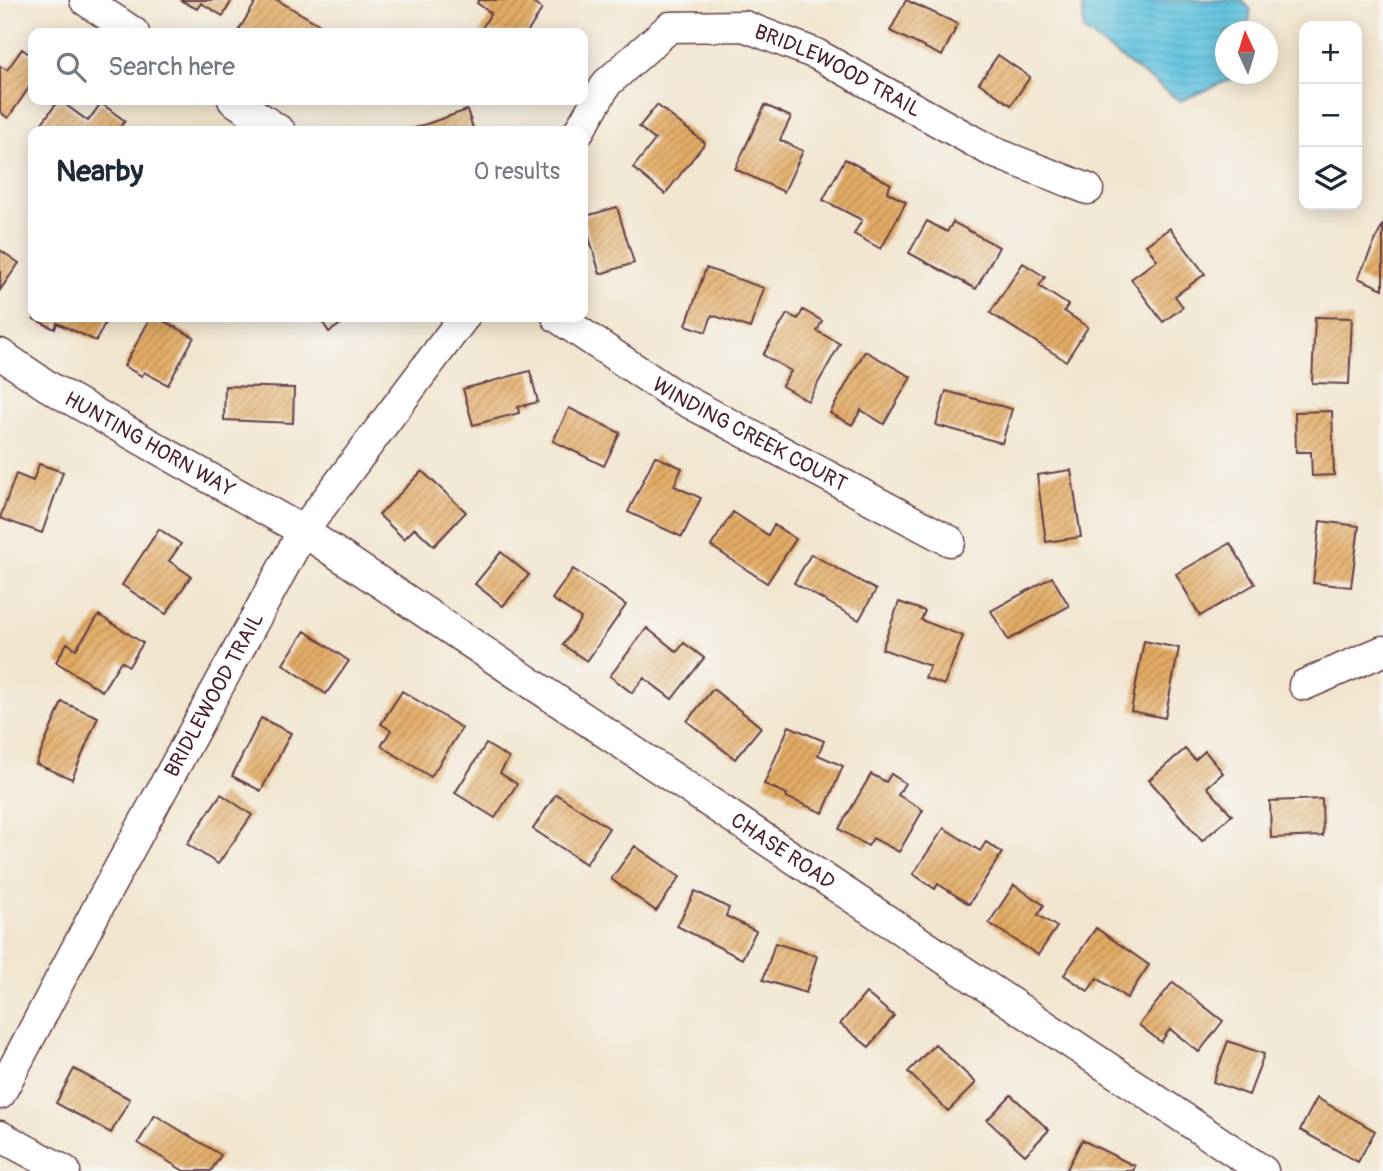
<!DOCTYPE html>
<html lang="en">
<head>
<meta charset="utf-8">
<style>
	body { margin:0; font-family:Pangolin,sans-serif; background:#f2f2f3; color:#1f2937 }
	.controls { position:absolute; right:21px; top:21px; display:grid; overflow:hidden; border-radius:14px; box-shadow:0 4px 18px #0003 }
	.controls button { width:63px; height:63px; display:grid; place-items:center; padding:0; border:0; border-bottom:2px solid #e0e1e3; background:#fff; color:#1f2937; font:35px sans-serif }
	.compass { position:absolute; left:1215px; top:21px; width:63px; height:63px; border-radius:50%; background:#fff; box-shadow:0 4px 18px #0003; rotate:356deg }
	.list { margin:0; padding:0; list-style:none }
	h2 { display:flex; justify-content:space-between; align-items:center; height:91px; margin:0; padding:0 28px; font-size:30px }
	h2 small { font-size:23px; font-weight:400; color:#747a83 }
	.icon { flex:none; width:38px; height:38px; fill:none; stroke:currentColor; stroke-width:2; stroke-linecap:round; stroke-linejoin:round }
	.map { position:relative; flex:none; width:1383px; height:1171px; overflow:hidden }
	.search { position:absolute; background:#fff; box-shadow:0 4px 18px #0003; left:28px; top:28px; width:560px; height:77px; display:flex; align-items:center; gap:18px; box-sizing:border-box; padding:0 24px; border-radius:14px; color:#747a83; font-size:26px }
	.panel { position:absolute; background:#fff; box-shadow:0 4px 18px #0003; left:28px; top:126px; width:560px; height:196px; border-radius:14px }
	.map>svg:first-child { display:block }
	.water { fill:url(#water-rules); stroke:#557084; stroke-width:2 }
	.building { fill:url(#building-hatch) }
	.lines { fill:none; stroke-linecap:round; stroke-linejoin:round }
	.street-casing { stroke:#633d44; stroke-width:33 }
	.street { stroke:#fff; stroke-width:30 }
	.labels { text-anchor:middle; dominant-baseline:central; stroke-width:7; stroke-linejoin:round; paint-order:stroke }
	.street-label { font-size:21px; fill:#4a1f2b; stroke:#f6f6f2 }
</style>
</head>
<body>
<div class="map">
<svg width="1383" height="1171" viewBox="0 0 1383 1171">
	<defs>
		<pattern id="water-rules" width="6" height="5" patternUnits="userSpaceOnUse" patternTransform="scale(1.75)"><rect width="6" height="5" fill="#60c2de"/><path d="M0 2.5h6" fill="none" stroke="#55a6bf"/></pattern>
		<pattern id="building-hatch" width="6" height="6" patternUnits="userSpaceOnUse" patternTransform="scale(1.75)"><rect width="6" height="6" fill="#e2ab65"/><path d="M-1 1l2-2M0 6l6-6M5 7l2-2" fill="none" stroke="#b98b53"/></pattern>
	</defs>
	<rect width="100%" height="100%" fill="#f6f6f2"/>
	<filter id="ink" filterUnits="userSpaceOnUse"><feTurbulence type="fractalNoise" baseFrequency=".0143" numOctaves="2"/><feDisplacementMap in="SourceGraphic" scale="14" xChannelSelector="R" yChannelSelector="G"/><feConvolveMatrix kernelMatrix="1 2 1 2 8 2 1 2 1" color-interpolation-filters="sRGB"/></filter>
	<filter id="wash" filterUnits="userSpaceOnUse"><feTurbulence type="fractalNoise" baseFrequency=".00686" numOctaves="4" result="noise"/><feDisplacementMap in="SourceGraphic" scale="28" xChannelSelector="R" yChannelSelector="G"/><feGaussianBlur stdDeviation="1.57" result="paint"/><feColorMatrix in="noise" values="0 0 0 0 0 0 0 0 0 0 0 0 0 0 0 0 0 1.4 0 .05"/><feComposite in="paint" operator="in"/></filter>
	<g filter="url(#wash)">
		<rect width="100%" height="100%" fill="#f2e5cf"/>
		<path class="water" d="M1082 0H1242L1251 10 1247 31 1226 32V74H1240L1239 76 1180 101 1084 31Z"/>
		<g id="blocks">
			<path class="building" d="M180 0H232L223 16 201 3 197 9Z
				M257 0H277L322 26 318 33H237Z
				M479 0H528L542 9 527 33H479L491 13 477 3Z
				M906 0 958 24 942 56 890 31Z
				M22 49 33 57V82L8 118 0 112V66L7 70Z
				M998 55 1030 77 1011 105 979 83Z
				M59 100 88 121 101 103 125 121 117 131H36Z
				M657 105 705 143 665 194 633 168 655 140 639 127Z
				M765 105 791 117 780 140 803 151 784 192 735 169Z
				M467 110 474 131H406Z
				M845 159 891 184 887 192 906 202 881 249 854 234 862 220 823 200Z
				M617 207 634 263 600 274 583 217Z
				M927 221 947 232 953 222 999 247 976 289 909 253Z
				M1383 224V289L1358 278Z
				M1170 228 1205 274 1175 296 1183 307 1163 322 1131 279 1157 260 1146 245Z
				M0 250 19 263 0 290Z
				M1023 263 1045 277 1039 286 1068 305 1064 311 1088 327 1066 361 990 313Z
				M706 268 764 288 750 328 712 315 706 332 686 325Z
				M803 310 822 321 817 331 840 344 808 401 782 386 791 371 763 355 787 314 798 319Z
				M35 317H108L96 341 57 323 55 329 34 319Z
				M151 317H156L194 337 168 385 144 372 142 376 124 366Z
				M319 317H351L329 332Z
				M1315 317 1352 318 1349 384 1312 383Z
				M865 351 911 377 884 424 861 410 852 425 830 413Z
				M530 371 538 402 518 407 519 413 473 425 463 389Z
				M225 386 294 388 293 423 224 420Z
				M946 391 1012 409 1002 443 936 425Z
				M569 408 620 433 604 466 553 441Z
				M1332 411 1334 475 1312 476 1311 452H1296L1295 412Z
				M655 456 682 468 674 486 701 498 682 537 628 512Z
				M39 464 63 472 42 533 0 518 16 474 33 481Z
				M1071 470 1081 537 1046 542 1037 475Z
				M422 471 466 512 434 546 415 528 404 539 379 515Z
				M733 512 768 535 774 525 796 539 767 583 711 546Z
				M1320 521 1359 526 1351 587 1313 583Z
				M159 529 181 544 169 561 191 576 166 614 122 585Z
				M1230 543 1255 584 1200 616 1176 574Z
				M501 552 529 575 503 606 475 584Z
				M811 554 876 590 859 620 794 583Z
				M573 569 626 605 587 661 563 645 581 618 552 599Z
				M1052 577 1069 606 1008 640 991 611Z
				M899 602 925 611 921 620 963 636 944 685 925 678 930 666 882 649Z
				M99 615 143 643 129 666 121 661 102 691 56 662 67 643 76 649Z
				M647 628 677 652 684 643 704 658 672 699 644 678 632 693 610 676Z
				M305 631 349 661 326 694 283 664Z
				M1144 641 1179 648 1165 718 1131 711Z
				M713 689 761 727 735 759 687 721Z
				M402 691 462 728 431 777 381 746 391 730 381 724Z
				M62 702 98 717 72 779 36 764Z
				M261 718 291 733 261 791 232 776Z
				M789 726 824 741 818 755 843 766 823 813 786 797 787 794 764 784Z
				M486 744 509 758 500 773 517 784 495 818 455 793Z
				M1185 749 1195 760 1205 751 1223 773 1207 787 1232 815 1202 841 1149 780Z
				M871 774 886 782 891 774 905 783 898 795 923 810 899 852 873 838 868 846 839 829Z
				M221 794 252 815 218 864 187 844Z
				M556 794 609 828 586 864 533 829Z
				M1322 799 1323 836 1271 838 1270 801Z
				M944 828 980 851 986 842 1002 853 969 904 938 884 935 889 913 874Z
				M635 846 680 877 656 911 611 879Z
				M1014 885 1044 905 1038 915 1057 927 1038 955 989 923Z
				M695 891 729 908 726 916 756 931 742 959 677 926Z
				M1096 928 1149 965 1127 998 1097 978 1088 991 1064 975Z
				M775 943 817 956 806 993 763 980Z
				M1173 982 1223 1021 1199 1052 1170 1029 1161 1042 1139 1025Z
				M866 993 894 1016 869 1047 840 1024Z
				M1228 1041 1264 1054 1249 1095 1213 1082Z
				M935 1044 976 1083 948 1111 908 1072Z
				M74 1069 130 1099 111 1133 56 1103Z
				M1011 1095 1049 1130 1025 1155 987 1120Z
				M1317 1098 1375 1131 1358 1162 1300 1130Z
				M155 1115 221 1155 211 1171H184L138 1143Z
				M1082 1140 1135 1166 1133 1171H1066Z"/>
		</g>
	</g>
	<g filter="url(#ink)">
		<use href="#blocks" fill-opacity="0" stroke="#633d44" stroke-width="2"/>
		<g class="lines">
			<g class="street-casing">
				<g id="street">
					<path d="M85 0 134 33"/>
					<path d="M233 100 280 131"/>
					<path id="s1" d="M579 131 607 83 670 27 744 26 816 54 993 152 1088 189"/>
					<path id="s2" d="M557 317 671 393 950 541"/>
					<path id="s3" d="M0 354 49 387 303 531 1263 1171"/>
					<path d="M1304 685 1383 651"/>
					<path id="s4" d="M0 1094 103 898 303 531 464 317"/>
					<path d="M0 1136 65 1171"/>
				</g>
			</g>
			<use href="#street" class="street"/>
		</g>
	</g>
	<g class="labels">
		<g class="street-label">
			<text stroke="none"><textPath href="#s1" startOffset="318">BRIDLEWOOD TRAIL</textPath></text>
			<text stroke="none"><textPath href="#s2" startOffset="226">WINDING CREEK COURT</textPath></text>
			<text stroke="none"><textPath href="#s3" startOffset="175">HUNTING HORN WAY</textPath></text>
			<text stroke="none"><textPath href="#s4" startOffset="453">BRIDLEWOOD TRAIL</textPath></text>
			<text stroke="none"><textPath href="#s3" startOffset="928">CHASE ROAD</textPath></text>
		</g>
	</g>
</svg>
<div class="controls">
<button>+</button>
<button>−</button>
<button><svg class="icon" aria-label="layers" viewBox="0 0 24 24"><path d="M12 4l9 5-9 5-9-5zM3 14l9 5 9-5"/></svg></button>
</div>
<svg class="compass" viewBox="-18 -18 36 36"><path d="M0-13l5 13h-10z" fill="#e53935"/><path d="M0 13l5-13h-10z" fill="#747a83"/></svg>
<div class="search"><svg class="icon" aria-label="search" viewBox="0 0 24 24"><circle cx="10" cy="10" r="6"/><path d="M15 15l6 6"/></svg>Search here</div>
<section class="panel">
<h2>Nearby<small>0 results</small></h2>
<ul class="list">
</ul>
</section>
</div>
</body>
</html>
